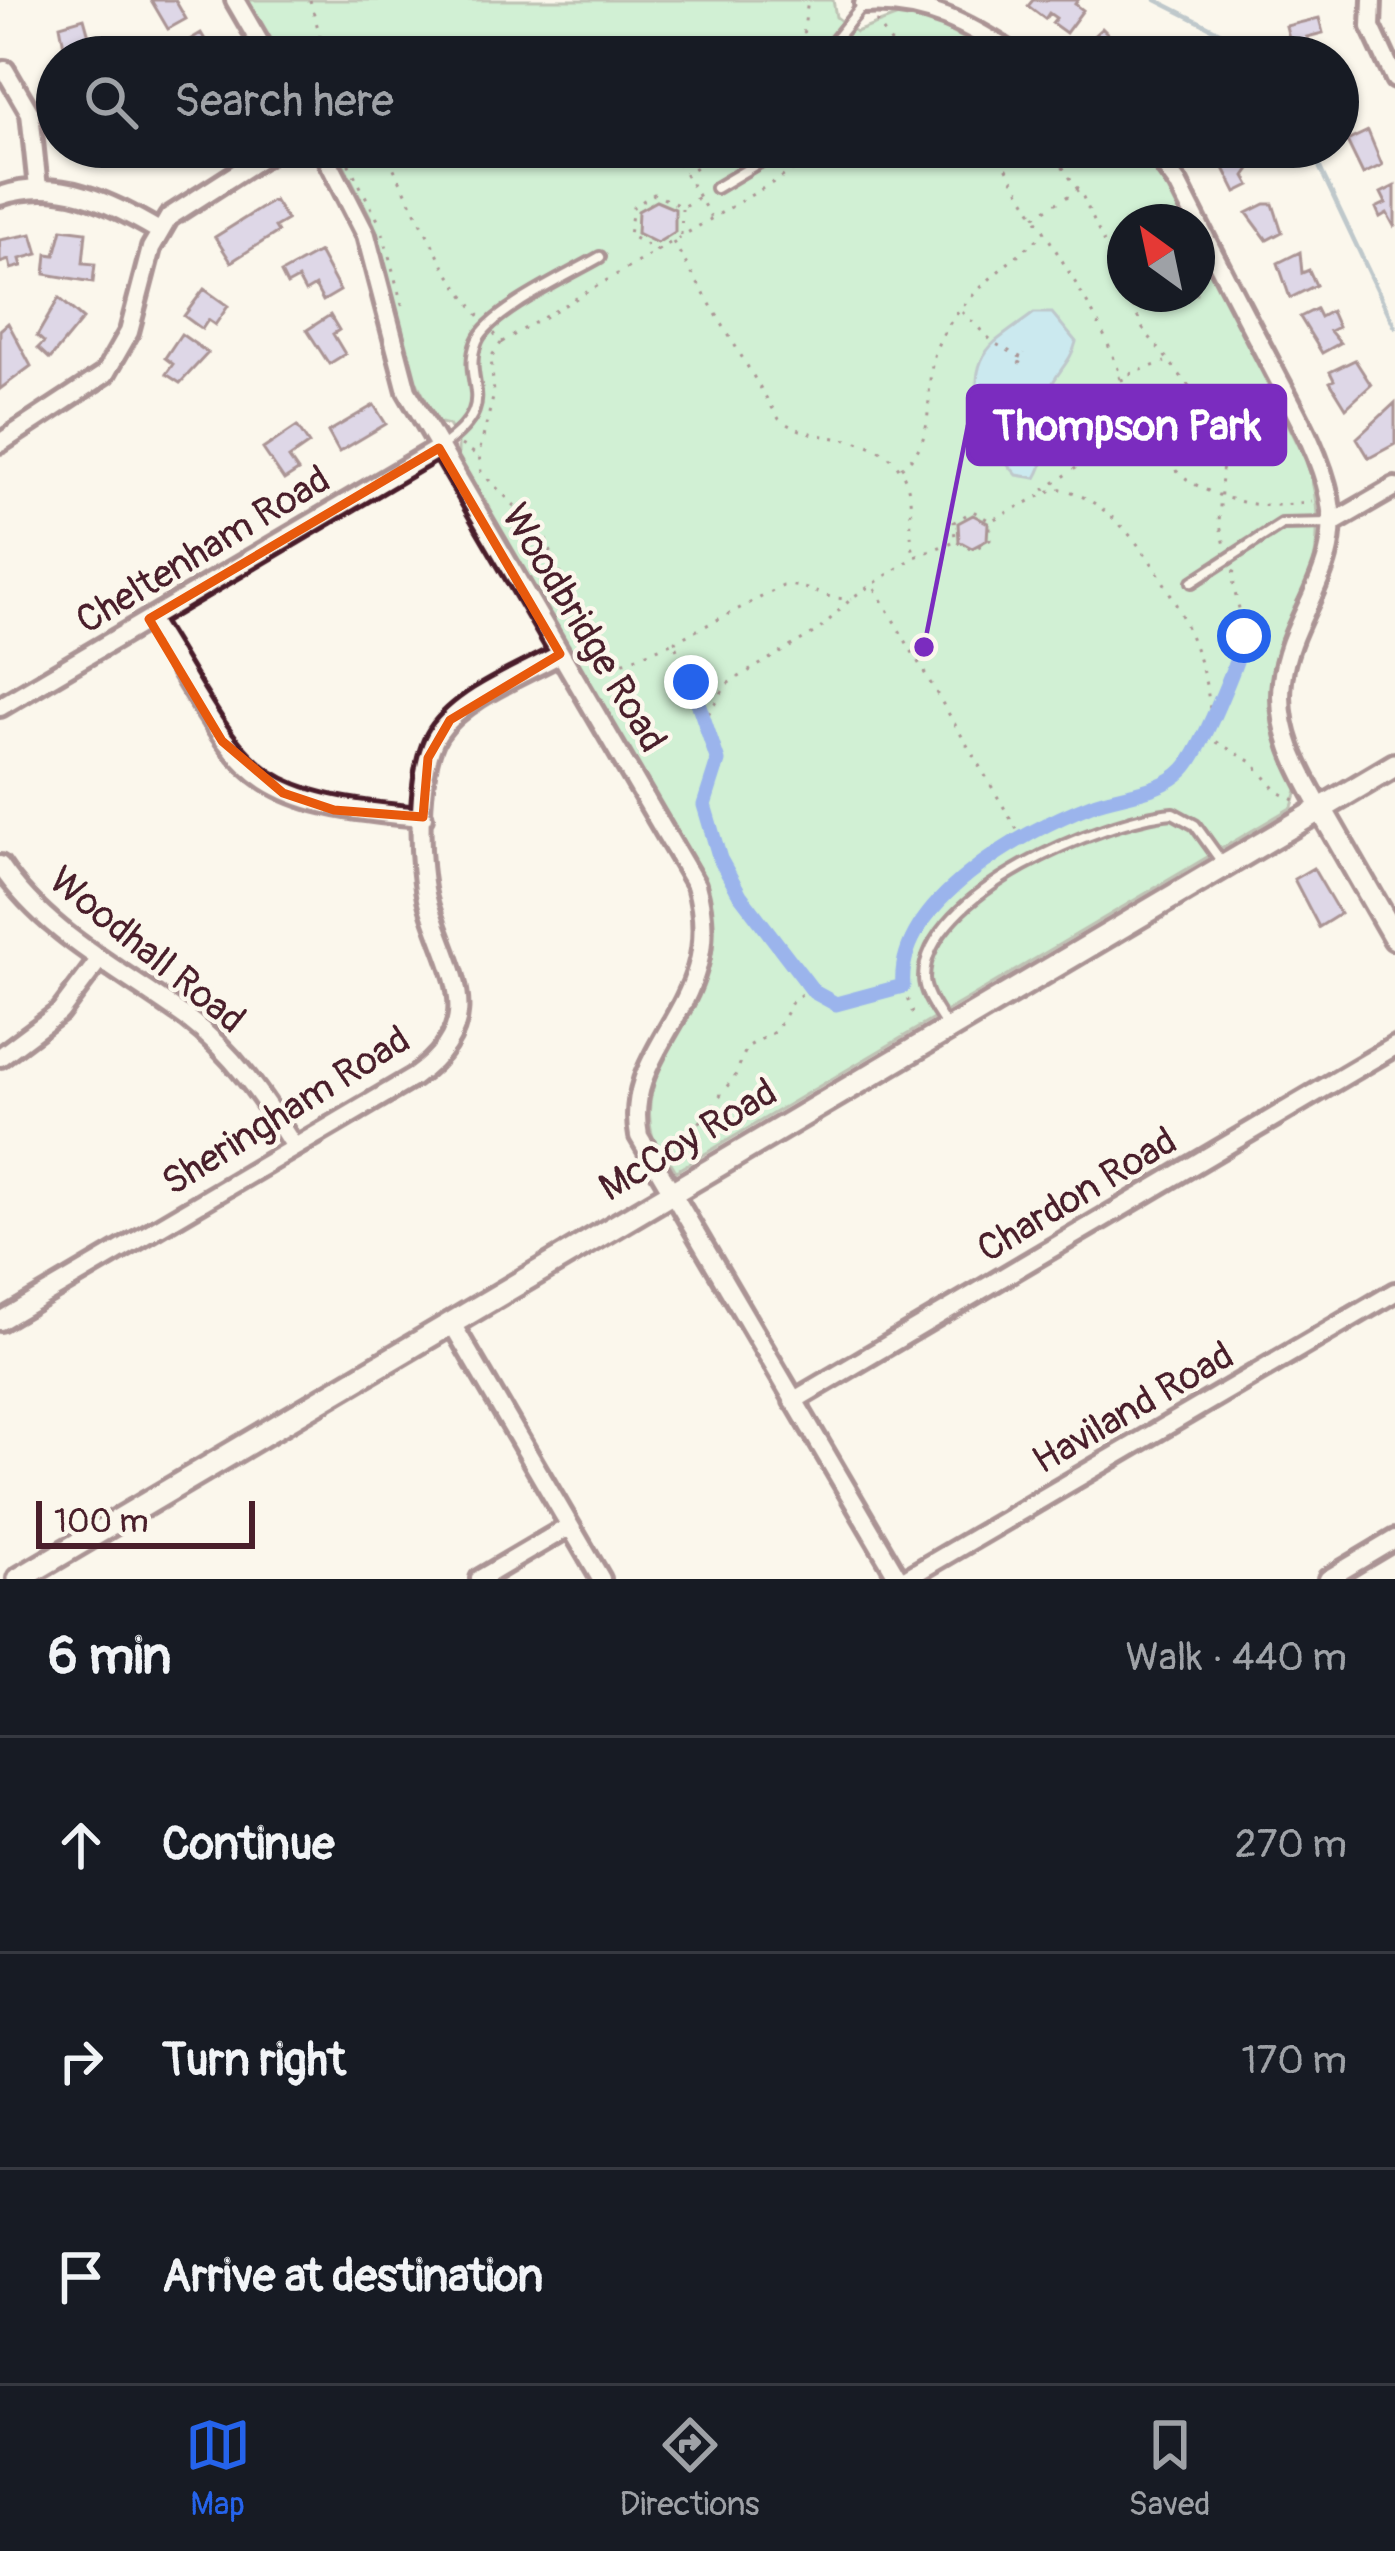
<!DOCTYPE html>
<html lang="en">
<head>
<meta charset="utf-8">
<style>
	body { margin:0; font-family:Pangolin,sans-serif; background:#20242c; color:#f1f3f6 }
	.compass { position:absolute; left:1107px; top:204px; width:108px; height:108px; border-radius:50%; background:#171b24; box-shadow:0 3px 9px #0004; rotate:327deg }
	.scale { position:absolute; left:36px; bottom:30px; width:219px; box-sizing:border-box; padding-left:12px; border:6px solid #4a1f2b; border-top:0; font-size:33px; line-height:42px; white-space:nowrap; color:#4a1f2b; -webkit-text-stroke:9px #fbf7ec; paint-order:stroke }
	.stop { position:absolute; width:36px; height:36px; margin:-27px; border:9px solid #2563eb; border-radius:50%; background:#fff }
	.stop.end { background:#2563eb; border-color:#fff; box-shadow:0 3px 12px #0008 }
	.list { margin:0; padding:0; list-style:none }
	h2 { display:flex; justify-content:space-between; align-items:center; height:156px; margin:0; padding:0 48px; font-size:51px }
	h2 small { font-size:39px; font-weight:400; color:#9ea1a6 }
	.list li { display:grid; grid-template-columns:78px 1fr auto; gap:36px; align-items:center; box-sizing:border-box; height:216px; padding:0 48px; border-top:3px solid #363941 }
	.list b { display:block; font-size:45px; white-space:nowrap }
	.list em { font-size:39px; font-style:normal; color:#9ea1a6 }
	.icon { flex:none; width:66px; height:66px; fill:none; stroke:currentColor; stroke-width:2; stroke-linecap:round; stroke-linejoin:round }
	.map { position:relative; flex:none; width:1395px; height:1579px; overflow:hidden }
	.search { position:absolute; background:#171b24; box-shadow:0 3px 9px #0004; left:36px; right:36px; top:36px; height:132px; display:flex; align-items:center; gap:30px; box-sizing:border-box; padding:0 42px; border-radius:66px; color:#9ea1a6; font-size:45px }
	.sheet { height:804px; background:#171b24 }
	nav { display:flex; justify-content:space-around; align-items:center; box-sizing:border-box; height:168px; border-top:3px solid #363941; background:#171b24; font-size:33px; color:#9ea1a6 }
	nav a { display:grid; justify-items:center; gap:6px }
	nav .on { color:#2563eb }
	.map>svg:first-child { display:block }
	.green { fill:#9de6b5; stroke:#748270; stroke-width:3 }
	.water { fill:#90d8f2; stroke:#748ea2; stroke-width:3 }
	.lines { fill:none; stroke-linecap:round; stroke-linejoin:round }
	.stream { stroke:#748ea2; stroke-width:4.5 }
	.building { fill:#baafe0; stroke:#4a1f2b; stroke-width:3 }
	.lane-casing { stroke:#4a1f2b; stroke-width:16 }
	.street-casing { stroke:#4a1f2b; stroke-width:26 }
	.secondary-casing { stroke:#4a1f2b; stroke-width:30 }
	.path { stroke:#4a1f2b; stroke-width:3; stroke-dasharray:3 9; stroke-linecap:butt }
	.lane { stroke:#fbf7ec; stroke-width:8 }
	.street { stroke:#fbf7ec; stroke-width:16 }
	.secondary { stroke:#fbf7ec; stroke-width:21 }
	.route { stroke:#2563eb; stroke-width:15 }
	.marked { fill:none; stroke:#e8590c; stroke-width:9; stroke-linejoin:round }
	.labels { text-anchor:middle; dominant-baseline:central; stroke-width:9; stroke-linejoin:round; paint-order:stroke }
	.street-label { font-size:39px; fill:#4a1f2b; stroke:#fbf7ec }
	.leader { fill:none; stroke:#7b2cbf; stroke-width:4.5 }
	.callout-dot { fill:#7b2cbf; stroke:#fbf7ec; stroke-width:4.5 }
	.callout { fill:#7b2cbf; stroke:#7b2cbf; stroke-width:4.5 }
	.callout-label { font-size:42px; text-anchor:middle; font-weight:bold; fill:#fff }
</style>
</head>
<body>
<div class="map">
<svg width="1395" height="1579" viewBox="0 0 1395 1579">
	<rect width="100%" height="100%" fill="#fbf7ec"/>
	<filter id="ink" filterUnits="userSpaceOnUse"><feTurbulence type="fractalNoise" baseFrequency=".00833" numOctaves="2"/><feDisplacementMap in="SourceGraphic" scale="24" xChannelSelector="R" yChannelSelector="G"/><feConvolveMatrix kernelMatrix="1 2 1 2 8 2 1 2 1" color-interpolation-filters="sRGB"/></filter>
	<g filter="url(#ink)">
		<path class="green" d="M248 0H833L836 17 856 32 911 11 999 57H282Z
			M335 147H1138L1165 176 1187 222H1125V294H1197V241L1306 460C1319 498 1321 539 1310 578 1305 596 1293 612 1285 628 1261 682 1266 738 1298 787L1292 807 676 1171 671 1163 665 1166C599 1054 768 1002 696 863L458 459V441L449 425 437 422 412 373 374 224Z"/>
		<path class="water" d="M1034 313H1052L1076 342C1071 363 1054 374 1048 393 1038 423 1054 448 1036 478L1017 475C989 445 956 377 995 342 1007 332 1021 323 1034 313Z"/>
		<g class="lines">
			<path class="stream" d="M1156 0 1243 44 1255 57
				M1310 147 1395 327"/>
		</g>
		<path class="building" d="M151 0H175L186 19 168 29Z
			M1033 0H1078L1075 4 1083 10 1066 33 1052 23 1056 18 1049 13 1045 19 1028 6Z
			M84 18 95 57H66L60 25Z
			M1319 18 1323 33 1307 37 1319 57H1294L1286 26Z
			M1102 28 1118 44 1113 49 1121 57H1101L1087 42Z
			M201 33 215 57H174L171 51Z
			M1339 74 1353 113 1338 121V74Z
			M1368 131 1382 165 1363 174 1347 141Z
			M142 147 170 149 168 167 140 164Z
			M1240 147 1254 163 1245 176 1250 185 1236 192 1218 156Z
			M1395 186V225L1394 226 1387 213 1380 217 1376 208 1386 203 1381 193Z
			M274 200 287 220 275 227 278 232 231 262 215 237Z
			M656 201 675 209V232L657 243 637 233 638 211Z
			M1265 204H1273L1282 232 1267 240 1247 213Z
			M62 229 86 232 83 263 95 264 93 282 45 274 47 254 55 255Z
			M32 234 38 254 20 259 22 266 11 269 9 260 0 263V240Z
			M319 252 340 291 323 301 315 286 305 292 298 279 287 285 281 273Z
			M1300 252 1302 273 1309 270 1316 285 1290 298 1278 263Z
			M204 289 228 306 215 325 208 320 202 329 184 316Z
			M59 298 83 319 50 359 38 348 44 342 37 336Z
			M1316 309 1320 317 1331 311 1338 327 1330 331 1340 343 1322 353 1300 317Z
			M330 315 339 330 333 334 345 354 329 364 307 330Z
			M8 323 31 366 0 389V330Z
			M181 334 208 353 180 383 166 374 173 364 165 358Z
			M1355 360 1371 385 1346 408 1330 382 1334 380 1330 372Z
			M1395 403V444L1369 458 1357 438Z
			M374 405 386 424 339 452 328 432Z
			M297 426 309 444 289 458 298 471 284 480 263 449Z
			M973 515 988 523 987 540 972 548 959 541 958 523Z
			M1313 868 1340 914 1319 927 1294 879Z"/>
		<g class="lines">
			<g class="lane-casing">
				<path id="lane" d="M830 57 834 41 864 4
					M716 188 785 147
					M440 447C505 402 459 385 477 341 489 312 571 274 600 257
					M1192 582 1282 524 1330 523
					M947 1027C939 1013 924 995 924 978 925 893 1103 819 1173 813L1195 825 1221 861"/>
			</g>
			<g class="street-casing">
				<path id="street" d="M235 0 268 57
					M1372 0 1371 27 1395 79
					M864 4C924 0 969 24 1018 57
					M5 70 30 113 38 188
					M321 147 366 235 407 391 696 885C730 1004 621 1044 639 1136L899 1579
					M1151 147 1178 184C1208 244 1239 304 1270 363 1292 406 1319 450 1329 497 1344 572 1289 615 1282 681 1276 729 1298 769 1321 809
					M0 196C59 176 109 202 159 231
					M0 443 105 374 129 332 151 248 169 217 278 147
					M1331 524 1395 487
					M149 619C243 766 233 803 423 817
					M0 707 439 448
					M0 865C47 935 120 969 187 1018 233 1053 264 1098 294 1147
					M0 1057 60 1012 99 960
					M0 1321 414 1077C490 1022 450 974 429 906 417 868 416 768 438 734 463 697 522 675 560 654
					M451 1322 601 1579
					M793 1401 1395 1046
					M480 1579 570 1526
					M905 1579 1395 1292
					M1328 1579 1395 1539"/>
			</g>
			<g class="secondary-casing">
				<path id="secondary" d="M1321 809 1395 938
					M19 1579 1395 765"/>
			</g>
			<path class="path" d="M310 0 326 57
				M876 21 901 57
				M800 57 808 0
				M383 147 445 269 480 317
				M645 147 675 160 684 172
				M995 147C1027 207 1066 263 1098 323 1131 387 1138 463 1213 493 1250 507 1273 508 1312 501
				M1049 147 1083 197 1143 329 1217 421 1224 444 1219 522 1226 549
				M343 153 380 224
				M677 159 687 147
				M1035 216 1078 190
				M711 217 685 174 728 147
				M383 233 402 305
				M681 235 682 209
				M673 242 779 419C819 449 881 425 905 479 916 504 906 530 915 556
				M658 251 629 235 633 207 654 194 682 207 699 197
				M962 312 994 343 1022 358
				M494 333 501 343 491 357 494 394 479 453 481 472 544 535 590 647 617 665 674 642 718 763 704 802 720 859 750 908 826 1002 903 986C896 903 1022 831 1089 806 1120 794 1167 793 1189 764 1200 750 1245 646 1243 630 1241 606 1231 593 1234 568
				M502 342 833 147
				M1019 364 1024 353
				M1118 378 1165 362
				M461 445 477 455
				M901 468C944 436 918 384 940 340 960 299 1009 262 1044 234
				M1044 490 1140 424
				M957 542 973 550 990 540V522
				M875 589 1022 838
				M674 642 783 586C808 583 825 602 851 598
				M702 724 727 684 820 629 853 597 915 557 955 541 954 522 973 511 990 521 1056 488C1134 499 1205 639 1210 711
				M1206 736 1252 762 1278 792 1295 800
				M903 988 914 1016
				M705 1115 735 1076 747 1047 776 1031 792 1002 810 987
				M670 1155 679 1133 695 1129 705 1115 717 1139"/>
			<use href="#lane" class="lane"/>
			<use href="#street" class="street"/>
			<use href="#secondary" class="secondary"/>
		</g>
	</g>
	<g class="lines" filter="url(#ink)">
		<path class="route" d="M691 682 718 761 704 805 720 859 740 895 814 992 836 1004 903 986C896 902 1023 831 1091 805 1120 794 1162 793 1184 769 1201 752 1238 661 1244 636"/>
	</g>
	<path d="M0 0H1395V1579H0ZM439 448 560 654 450 720 428 758 423 817 334 810 283 793 222 741 149 619Z" fill="#fbf7ec" fill-opacity=".55" fill-rule="evenodd"/>
	<path class="marked" d="M439 448 560 654 450 720 428 758 423 817 334 810 283 793 222 741 149 619Z"/>
	<g class="labels">
		<g class="street-label">
			<text transform="translate(203 550) rotate(-31)">Cheltenham Road</text>
			<text transform="translate(584 628) rotate(59)">Woodbridge Road</text>
			<text transform="translate(147 950) rotate(39)">Woodhall Road</text>
			<text transform="translate(286 1111) rotate(-32)">Sheringham Road</text>
			<text transform="translate(688 1140) rotate(-31)">McCoy Road</text>
			<text transform="translate(1077 1195) rotate(-31)">Chardon Road</text>
			<text transform="translate(1133 1408) rotate(-30)">Haviland Road</text>
		</g>
	</g>
	<path class="leader" d="M924 647L968 425"/>
	<circle class="callout-dot" cx="924" cy="647" r="12"/>
	<rect class="callout" x="968" y="386" width="317" height="78" rx="12"/>
	<g class="callout-label">
		<text x="1127" y="440">Thompson Park</text>
	</g>
</svg>
<svg class="compass" viewBox="-18 -18 36 36"><path d="M0-13l5 13h-10z" fill="#e53935"/><path d="M0 13l5-13h-10z" fill="#9ea1a6"/></svg>
<div class="scale">100 m</div>
<div class="stop" style="left:1244px;top:636px"></div>
<div class="stop end" style="left:691px;top:682px"></div>
<div class="search"><svg class="icon" aria-label="search" viewBox="0 0 24 24"><circle cx="10" cy="10" r="6"/><path d="M15 15l6 6"/></svg>Search here</div>
</div>
<section class="sheet">
<h2>6 min<small>Walk · 440 m</small></h2>
<ul class="list">
<li><svg class="icon" aria-label="ahead" viewBox="0 0 24 24"><path d="M12 20V5M6 11l6-6 6 6"/></svg><div><b>Continue</b></div><em>270 m</em></li>
<li><svg class="icon" aria-label="right" viewBox="0 0 24 24"><path d="M7 20v-9h11M14 6l5 5-5 5"/></svg><div><b>Turn right</b></div><em>170 m</em></li>
<li><svg class="icon" aria-label="arrive" viewBox="0 0 24 24"><path d="M6 21V4h12l-3 4 3 4H6"/></svg><div><b>Arrive at destination</b></div></li>
</ul>
</section>
<nav>
<a class="on"><svg class="icon" aria-label="map" viewBox="0 0 24 24"><path d="M3 6l6-2 6 2 6-2v14l-6 2-6-2-6 2zM9 4v14M15 6v14"/></svg>Map</a>
<a><svg class="icon" aria-label="directions" viewBox="0 0 24 24"><path d="M12 3l9 9-9 9-9-9zM9 14v-3h6M13 9l2 2-2 2"/></svg>Directions</a>
<a><svg class="icon" aria-label="saved" viewBox="0 0 24 24"><path d="M7 4h10v16l-5-4-5 4z"/></svg>Saved</a>
</nav>
</body>
</html>
